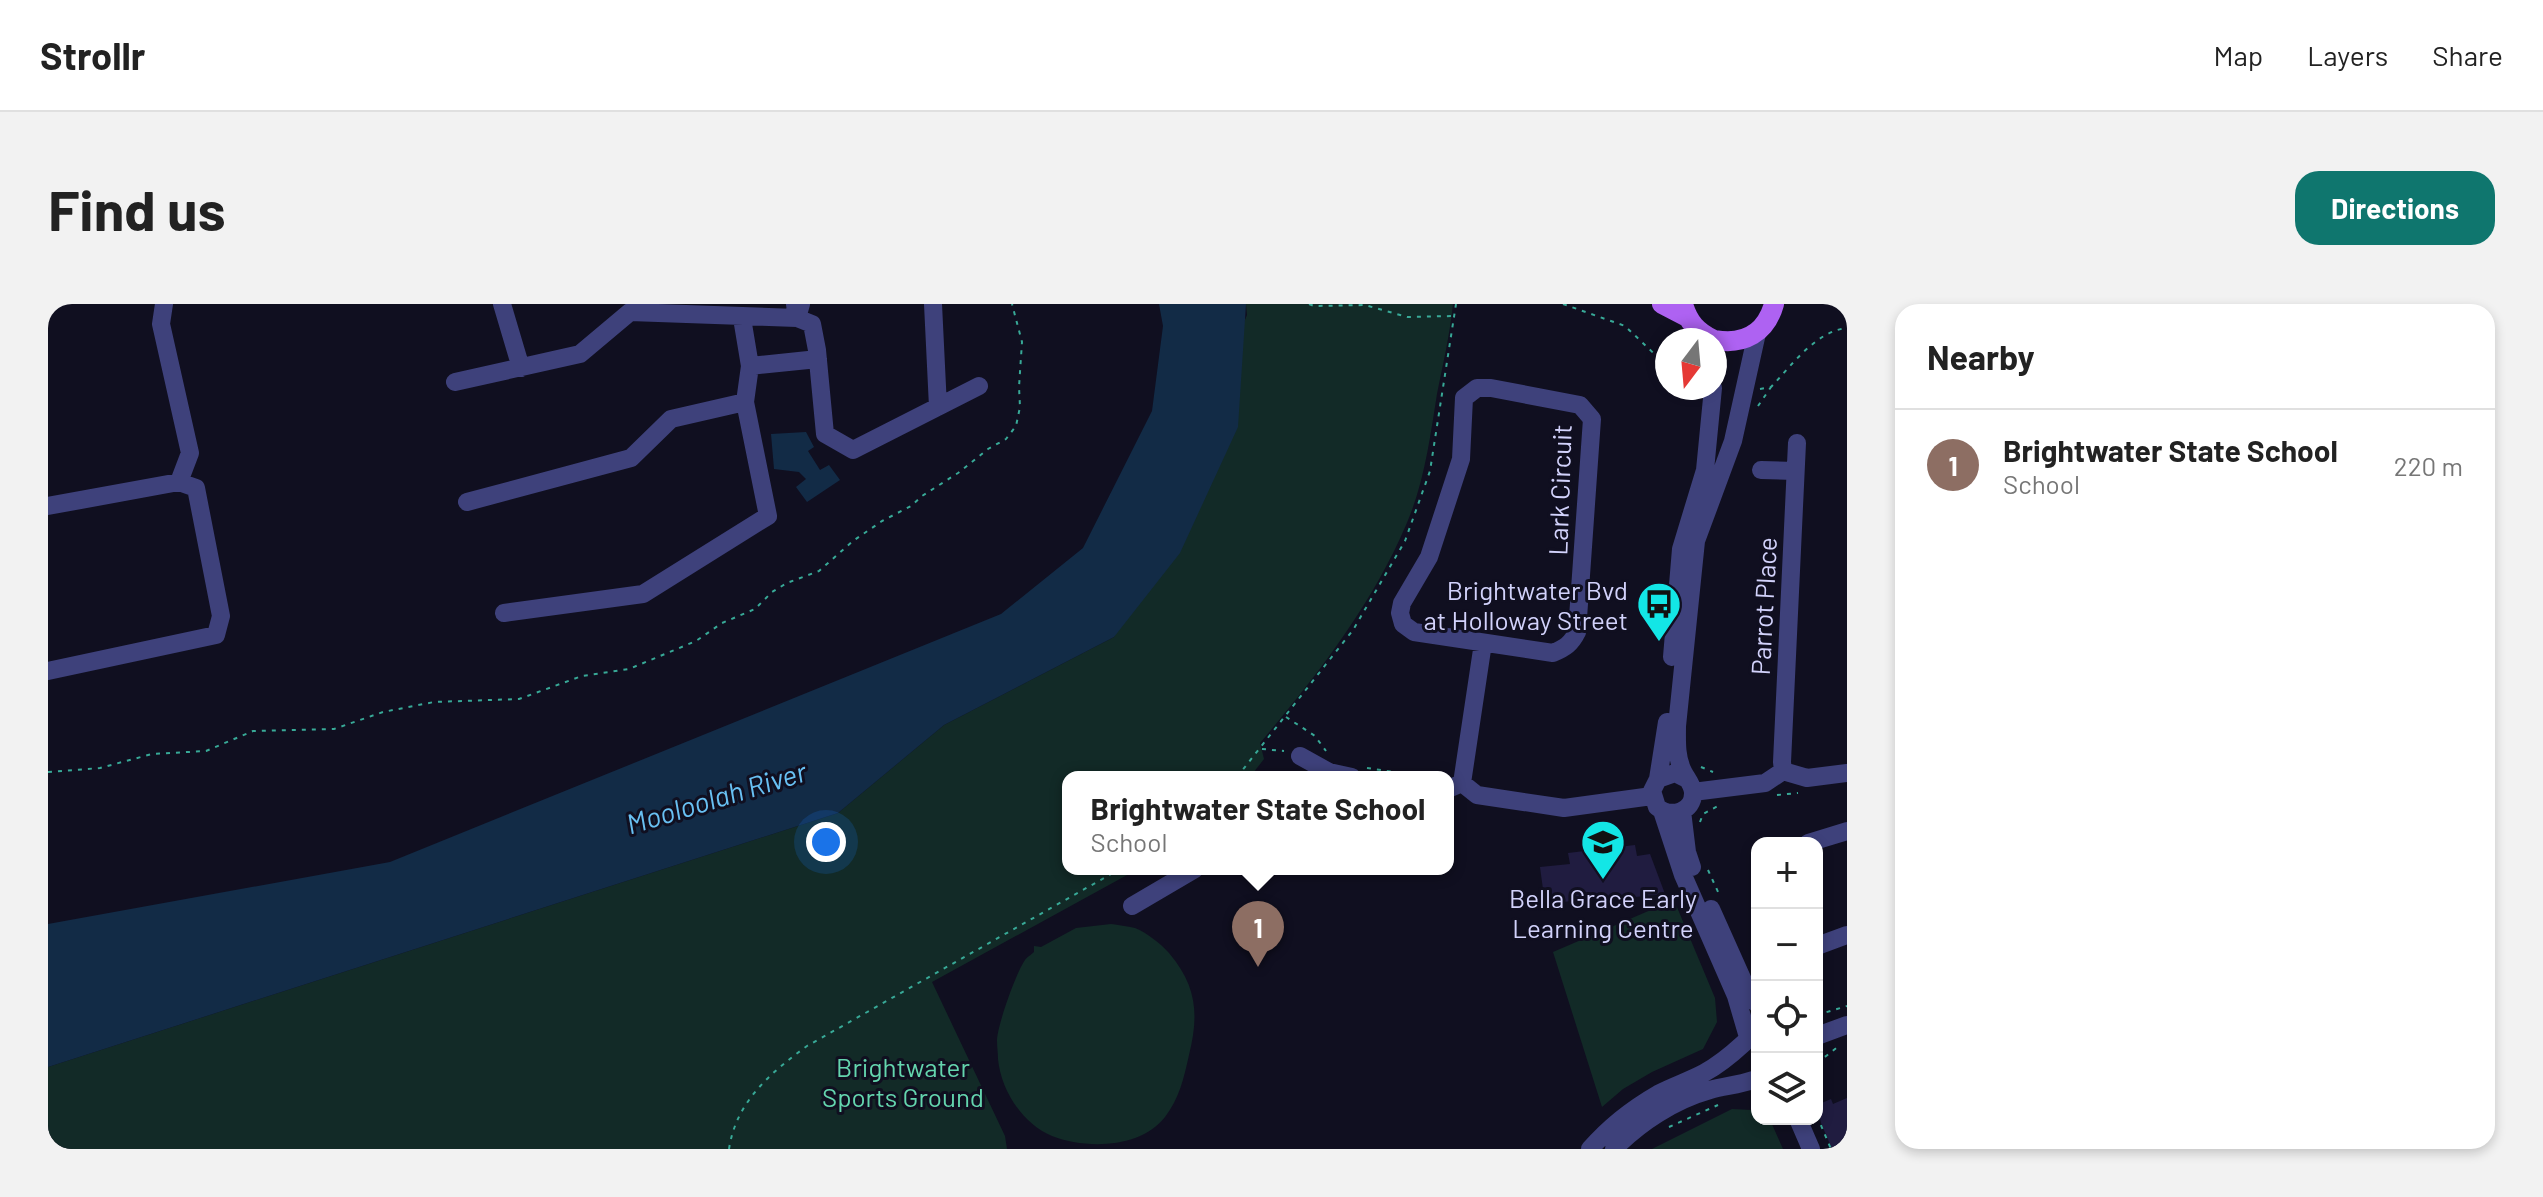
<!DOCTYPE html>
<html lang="en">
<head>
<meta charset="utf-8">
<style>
	body { margin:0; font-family:Barlow,sans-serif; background:#f2f2f2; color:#222 }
	.controls { position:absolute; right:24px; bottom:24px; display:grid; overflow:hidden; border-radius:16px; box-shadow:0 4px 12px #0003 }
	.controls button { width:72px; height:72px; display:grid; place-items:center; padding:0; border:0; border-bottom:2px solid #e0e0e0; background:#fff; color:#222; font:40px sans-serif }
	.compass { position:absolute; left:1607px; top:24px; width:72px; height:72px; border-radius:50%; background:#fff; box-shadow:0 4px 12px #0003; rotate:196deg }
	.you { position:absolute; left:778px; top:538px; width:28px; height:28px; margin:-20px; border:6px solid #fff; border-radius:50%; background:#1a73e8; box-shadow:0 0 0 12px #1a73e833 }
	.badge { display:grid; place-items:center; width:52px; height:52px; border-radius:50%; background:#0f766e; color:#fff; font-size:26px; font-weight:700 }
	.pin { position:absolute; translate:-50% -66px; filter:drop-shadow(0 2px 4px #0008) }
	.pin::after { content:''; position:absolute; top:42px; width:28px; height:24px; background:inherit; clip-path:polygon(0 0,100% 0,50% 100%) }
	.popup { position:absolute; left:1014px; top:467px; width:392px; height:104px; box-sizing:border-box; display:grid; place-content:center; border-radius:16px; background:#fff; filter:drop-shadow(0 2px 6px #0005); font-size:26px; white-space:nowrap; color:#767676 }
	.popup b { font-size:30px; color:#222 }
	.popup::after { content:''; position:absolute; left:50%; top:100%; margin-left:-16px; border:16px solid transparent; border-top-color:#fff }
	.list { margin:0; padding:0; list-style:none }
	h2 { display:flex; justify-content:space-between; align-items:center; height:104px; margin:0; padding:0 32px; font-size:34px }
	h2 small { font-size:26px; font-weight:400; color:#767676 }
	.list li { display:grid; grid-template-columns:52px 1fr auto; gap:24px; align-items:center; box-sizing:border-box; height:112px; padding:0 32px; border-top:2px solid #e0e0e0 }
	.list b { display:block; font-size:30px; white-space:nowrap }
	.list p { margin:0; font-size:26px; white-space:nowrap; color:#767676 }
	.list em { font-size:26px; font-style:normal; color:#767676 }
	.icon { flex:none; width:44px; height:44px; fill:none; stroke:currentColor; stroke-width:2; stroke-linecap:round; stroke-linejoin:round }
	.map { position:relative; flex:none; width:1799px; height:845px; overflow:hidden; border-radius:24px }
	header { display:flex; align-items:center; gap:48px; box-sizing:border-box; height:112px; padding:0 40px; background:#fff; border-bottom:2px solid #e0e0e0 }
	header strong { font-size:38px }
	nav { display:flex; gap:44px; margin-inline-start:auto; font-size:28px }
	.intro { display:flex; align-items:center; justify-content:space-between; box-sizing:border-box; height:192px; padding:0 48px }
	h1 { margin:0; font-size:56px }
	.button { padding:20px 36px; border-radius:24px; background:#0f766e; color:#fff; font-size:28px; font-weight:700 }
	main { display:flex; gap:48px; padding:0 48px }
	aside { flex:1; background:#fff; border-radius:24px; box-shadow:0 4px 12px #0003 }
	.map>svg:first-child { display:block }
	.green { fill:#122a27 }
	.water { fill:#122b46 }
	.building { fill:#201c40 }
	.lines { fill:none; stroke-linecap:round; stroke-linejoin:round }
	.path { stroke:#38a997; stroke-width:2; stroke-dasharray:4 6; stroke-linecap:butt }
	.minor { stroke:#3e417b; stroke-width:18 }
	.major { stroke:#ae62f2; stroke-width:20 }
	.labels { text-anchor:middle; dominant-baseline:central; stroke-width:6; stroke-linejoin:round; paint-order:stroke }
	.street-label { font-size:26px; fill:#d2d2fb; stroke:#100f20 }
	.poi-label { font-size:26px; fill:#d2d2fb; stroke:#100f20; text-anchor:end }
	.park-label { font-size:26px; fill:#64d5ae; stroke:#100f20 }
	.water-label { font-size:28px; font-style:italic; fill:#68c0f3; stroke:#100f20 }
</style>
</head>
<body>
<header>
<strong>Strollr</strong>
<nav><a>Map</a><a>Layers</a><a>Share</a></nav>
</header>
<div class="intro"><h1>Find us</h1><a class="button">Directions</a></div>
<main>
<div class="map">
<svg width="1799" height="845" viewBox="0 0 1799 845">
	<rect width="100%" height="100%" fill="#100f20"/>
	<path class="green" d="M1198 0H1405C1402 30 1395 60 1389 90 1382 134 1376 180 1358 221 1324 301 1268 373 1212 439L1216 455 1202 473H1020V565H1090L884 678 957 832 959 845H0V763L790 509 896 421 1066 333 1199 11Z
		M1626 596 1667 694 1669 718 1655 745 1604 768 1575 785 1554 803 1505 648Z
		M1063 620C1070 621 1079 622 1087 624 1099 629 1112 639 1121 649 1149 682 1151 711 1141 751 1136 774 1131 795 1117 813 1092 845 1037 845 1004 832 975 820 953 787 950 755 950 749 949 743 949 737 949 722 968 669 977 656 978 654 984 650 986 648V642L993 643 1028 624Z
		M1684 805 1704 806 1709 809V815H1718L1723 818 1735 845H1604Z"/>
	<path class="water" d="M1111 0H1198L1190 123 1132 249 1066 333 896 421 790 509 0 763V620L342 558 953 310 1035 244 1104 107 1115 22Z
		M758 128 766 143 760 147 772 166 781 161 792 176 759 198 748 183 758 175 751 168 726 165 723 130Z"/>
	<path class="building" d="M1587 541 1589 552 1602 550 1617 590 1577 594V591L1497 600 1492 563 1522 560 1520 549Z
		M1799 794V845H1784L1773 819 1769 801 1783 795 1785 800Z"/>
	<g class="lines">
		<path class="path" d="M1261 0 1266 2 1317 1 1359 13 1406 12
			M1515 0 1577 22 1619 62
			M1712 85 1723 83C1743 62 1768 27 1799 24
			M1710 102 1723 83
			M1238 413 1267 432 1278 447
			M1214 445 1236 447
			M1653 463 1665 468
			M1319 464 1379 473
			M0 468 52 464 104 450 158 447 205 427 286 425 335 408 386 398 471 395 534 372 581 365 648 337 674 319 707 305 724 288 739 279 771 267 805 237 834 217 863 202 874 192 910 169 940 145 958 135 968 122 972 103 971 83 974 38 964 0
			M1189 473 1305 326 1357 237 1382 167 1408 0
			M1729 491 1750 489
			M1652 518 1655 510 1670 502
			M1660 566 1671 590
			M1769 711 1799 702
			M1769 759 1791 742
			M1769 812 1783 845
			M1621 823 1670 801
			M681 845C688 798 722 769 759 742L1072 565"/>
		<path class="minor" d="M116 0 113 20 142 149 131 178
			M454 0 473 64
			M747 0 749 14 753 0
			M885 0 890 103
			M694 14 702 62
			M407 78 532 50 582 8 749 14 764 20 769 46 777 130 805 146 931 82
			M1429 84H1443L1532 101 1544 115 1529 328C1523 340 1517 344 1505 349L1366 328 1355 320 1352 309 1354 299 1381 253 1413 155 1416 94Z
			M1713 166 1747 167
			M419 198 583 154 623 115 697 98 702 62 770 55
			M0 202 131 178 148 184 173 312 168 331 0 367
			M456 309 595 290 720 212 697 98
			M1624 353 1633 245 1657 166 1665 84
			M1252 452 1281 468 1304 473
			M1735 467 1734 458 1749 139
			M1637 474 1627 469 1610 475 1604 487 1609 503C1622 514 1646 509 1645 488 1644 479 1637 473 1634 465 1628 451 1629 437 1629 422L1648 237 1685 137 1709 29
			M1610 475 1619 418
			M1414 479 1435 339
			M1400 485 1414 479 1429 491 1516 504 1604 492
			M1645 488 1717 479 1735 467 1759 474 1799 469
			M1614 507 1635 571 1688 692 1700 733
			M1634 507 1639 548 1644 563
			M1760 539 1799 527
			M1084 602 1147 565
			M1663 605 1701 690 1709 700
			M1769 642 1799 631
			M1769 732 1799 721
			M1750 815 1763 845
			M1542 845C1562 822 1584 805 1610 790 1625 782 1641 777 1656 769 1671 761 1684 750 1696 739
			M1566 845C1591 819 1626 796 1662 786 1676 782 1691 781 1705 776"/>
		<path class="major" d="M1614 0 1639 13
			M1635 0C1640 18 1649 28 1666 36
			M1667 36C1696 41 1718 29 1726 0"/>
	</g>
	<defs>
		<g id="bus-pin" transform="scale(2.3)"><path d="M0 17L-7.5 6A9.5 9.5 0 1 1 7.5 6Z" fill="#13e6e6" stroke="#100f20"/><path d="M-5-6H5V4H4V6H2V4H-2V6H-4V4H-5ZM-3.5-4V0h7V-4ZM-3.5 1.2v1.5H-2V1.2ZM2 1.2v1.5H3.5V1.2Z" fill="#111"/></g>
		<g id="school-pin" transform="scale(2.3)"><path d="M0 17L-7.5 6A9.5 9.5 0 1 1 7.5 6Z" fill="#13e6e6" stroke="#100f20"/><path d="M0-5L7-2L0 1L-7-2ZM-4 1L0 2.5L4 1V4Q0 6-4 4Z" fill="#111"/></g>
	</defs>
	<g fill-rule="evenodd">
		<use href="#bus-pin" x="1611" y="300"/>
		<use href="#school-pin" x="1555" y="538"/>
	</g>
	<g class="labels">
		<g class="street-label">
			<text transform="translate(1511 186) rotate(-88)">Lark Circuit</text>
			<text transform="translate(1715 302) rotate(-87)">Parrot Place</text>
		</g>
		<g class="poi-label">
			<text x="1580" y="285">Brightwater Bvd<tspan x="1580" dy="30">at Holloway Street</tspan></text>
			<text x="1555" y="593" text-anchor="middle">Bella Grace Early<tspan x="1555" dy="30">Learning Centre</tspan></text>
		</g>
		<g class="park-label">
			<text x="855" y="762">Brightwater<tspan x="855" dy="30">Sports Ground</tspan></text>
		</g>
		<g class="water-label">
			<text transform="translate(668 493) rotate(-17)">Mooloolah River</text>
		</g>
	</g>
</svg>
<div class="controls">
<button>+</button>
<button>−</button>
<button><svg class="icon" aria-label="locate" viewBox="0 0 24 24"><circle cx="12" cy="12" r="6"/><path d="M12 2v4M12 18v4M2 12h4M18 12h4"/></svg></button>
<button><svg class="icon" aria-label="layers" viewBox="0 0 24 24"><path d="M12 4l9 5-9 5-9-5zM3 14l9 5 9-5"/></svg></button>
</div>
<svg class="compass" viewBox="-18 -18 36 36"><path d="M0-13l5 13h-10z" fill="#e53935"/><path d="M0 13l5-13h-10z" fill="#767676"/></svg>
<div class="you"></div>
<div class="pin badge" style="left:1210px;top:663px;background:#8d6e63">1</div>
<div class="popup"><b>Brightwater State School</b>School</div>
</div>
<aside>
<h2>Nearby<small></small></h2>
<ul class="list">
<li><span class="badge" style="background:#8d6e63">1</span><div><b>Brightwater State School</b><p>School</p></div><em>220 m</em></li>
</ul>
</aside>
</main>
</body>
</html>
